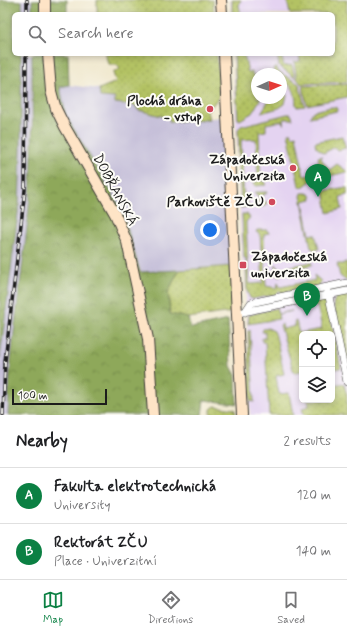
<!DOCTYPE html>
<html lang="en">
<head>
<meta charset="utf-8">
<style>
	body { margin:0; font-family:Mynerve,sans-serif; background:#f2f2f2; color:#202124 }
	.controls { position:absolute; right:12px; bottom:12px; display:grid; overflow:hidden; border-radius:6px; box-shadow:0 2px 6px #0003 }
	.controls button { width:36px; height:36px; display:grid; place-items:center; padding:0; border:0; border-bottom:1px solid #e0e0e0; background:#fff; color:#202124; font:20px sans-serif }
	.compass { position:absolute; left:251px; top:68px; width:36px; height:36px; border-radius:50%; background:#fff; box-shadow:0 2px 6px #0003; rotate:87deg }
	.scale { position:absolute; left:12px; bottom:10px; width:95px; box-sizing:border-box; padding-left:4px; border:2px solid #1c1c1c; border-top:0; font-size:11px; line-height:14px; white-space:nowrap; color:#1c1c1c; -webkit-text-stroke:3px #fdfcf7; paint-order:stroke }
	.you { position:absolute; left:210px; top:230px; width:14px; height:14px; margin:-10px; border:3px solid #fff; border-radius:50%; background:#1a73e8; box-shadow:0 0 0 6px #1a73e833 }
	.badge { display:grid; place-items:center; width:26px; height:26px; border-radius:50%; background:#0b8043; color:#fff; font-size:13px; font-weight:700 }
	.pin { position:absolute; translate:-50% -33px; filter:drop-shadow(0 1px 2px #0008) }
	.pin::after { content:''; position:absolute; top:21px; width:14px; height:12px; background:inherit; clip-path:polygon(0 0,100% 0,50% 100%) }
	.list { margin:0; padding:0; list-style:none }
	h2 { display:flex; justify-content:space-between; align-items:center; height:52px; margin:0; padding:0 16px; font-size:17px }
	h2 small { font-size:13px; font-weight:400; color:#757577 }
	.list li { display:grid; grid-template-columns:26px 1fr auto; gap:12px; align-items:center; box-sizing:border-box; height:56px; padding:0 16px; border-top:1px solid #e0e0e0 }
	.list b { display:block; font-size:15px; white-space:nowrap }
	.list p { margin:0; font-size:13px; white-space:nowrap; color:#757577 }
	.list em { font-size:13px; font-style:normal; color:#757577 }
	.icon { flex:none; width:22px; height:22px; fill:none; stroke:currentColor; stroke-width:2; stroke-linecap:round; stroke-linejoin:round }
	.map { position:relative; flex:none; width:347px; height:415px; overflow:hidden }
	.search { position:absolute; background:#fff; box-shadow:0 2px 6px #0003; left:12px; right:12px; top:12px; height:44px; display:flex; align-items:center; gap:10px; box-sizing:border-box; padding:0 14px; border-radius:6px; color:#757577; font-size:15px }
	.sheet { height:164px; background:#fff }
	nav { display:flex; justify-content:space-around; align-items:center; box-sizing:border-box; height:56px; border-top:1px solid #e0e0e0; background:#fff; font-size:11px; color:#757577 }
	nav a { display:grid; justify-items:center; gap:2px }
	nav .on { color:#0b8043 }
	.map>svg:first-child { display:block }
	.built { fill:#e4d3f1; fill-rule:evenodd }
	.industrial { fill:#c6c0d9 }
	.grass { fill:url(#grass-dots); stroke:#686f40 }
	.forest { fill:url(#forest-crowns); stroke:#55623b }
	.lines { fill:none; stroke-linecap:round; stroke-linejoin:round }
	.street-casing { stroke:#3c3b37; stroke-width:8 }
	.secondary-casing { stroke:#3c3b37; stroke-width:12 }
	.street { stroke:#fff; stroke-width:7 }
	.secondary { stroke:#fee4c6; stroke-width:10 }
	.rail-casing { stroke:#1c1c1c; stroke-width:3.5 }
	.rail { stroke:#fdfcf7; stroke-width:2; stroke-dasharray:6; stroke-linecap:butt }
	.poi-dot { fill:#d1495b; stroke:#fdfcf7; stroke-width:1.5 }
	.labels { text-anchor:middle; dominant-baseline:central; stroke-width:4; stroke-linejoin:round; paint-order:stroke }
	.poi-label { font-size:14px; font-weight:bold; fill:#1c1c1c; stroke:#fdfcf7; text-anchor:end }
	.street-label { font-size:14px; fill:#1c1c1c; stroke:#fdfcf7 }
</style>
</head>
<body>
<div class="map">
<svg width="347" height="415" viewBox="0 0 347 415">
	<defs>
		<pattern id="grass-dots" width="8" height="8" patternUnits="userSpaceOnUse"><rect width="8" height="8" fill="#b3c264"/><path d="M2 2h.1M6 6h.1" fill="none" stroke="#99a656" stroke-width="1.8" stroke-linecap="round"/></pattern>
		<pattern id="forest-crowns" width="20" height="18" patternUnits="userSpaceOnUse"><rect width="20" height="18" fill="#8ea85a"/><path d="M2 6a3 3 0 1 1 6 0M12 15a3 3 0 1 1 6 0" fill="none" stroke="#73884a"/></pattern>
	</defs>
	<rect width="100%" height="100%" fill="#fdfcf7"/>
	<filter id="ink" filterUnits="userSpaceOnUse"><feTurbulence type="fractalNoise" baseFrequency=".025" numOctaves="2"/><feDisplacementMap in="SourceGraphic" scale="8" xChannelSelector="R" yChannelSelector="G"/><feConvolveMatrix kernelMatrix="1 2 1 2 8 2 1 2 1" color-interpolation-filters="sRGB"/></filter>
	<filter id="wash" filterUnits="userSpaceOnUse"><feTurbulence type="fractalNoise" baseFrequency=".012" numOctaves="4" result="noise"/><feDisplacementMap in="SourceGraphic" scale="16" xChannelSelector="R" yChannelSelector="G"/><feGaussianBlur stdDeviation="0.9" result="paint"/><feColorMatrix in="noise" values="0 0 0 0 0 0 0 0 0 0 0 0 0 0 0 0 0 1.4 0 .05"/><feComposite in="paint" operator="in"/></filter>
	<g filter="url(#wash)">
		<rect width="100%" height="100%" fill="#f1e9d0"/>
		<path class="built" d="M230 0H347V415H250L245 268 242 259 233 54H333V14H231ZM257 74H281V98H257ZM302 334H332V400H302Z"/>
		<path class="industrial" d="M22 0H32V14H22Z
			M21 54H32L31 178 27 230 10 362 8 415H0V358L19 205Z
			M69 85 135 94 170 118V122L223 117 231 266 141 272 122 210 66 116 60 87Z"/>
		<path class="grass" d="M97 0H213L214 14H97Z
			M232 0H241L239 5 241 14H232Z
			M287 0H347V82L301 84 297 79 294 62 300 61 299 54H333V14H290Z
			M105 54H217L219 97 207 112 209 119 170 122 169 118 138 110 136 106 115 103V98L100 97 99 89 116 82 113 73 120 69 117 65H111L108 63Z
			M234 54H244L248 72H252L253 76 257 75V98H261L252 113 240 120 238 119Z
			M277 54H281L284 66 292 65 295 78 279 66Z
			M277 67 278 71 299 84 305 106 297 107 296 105C295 94 295 84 281 82V74H263L274 72 273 68Z
			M347 84V97L307 105 302 86Z
			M281 91 287 95 285 104 279 108 261 113 270 98H281Z
			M332 107 337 108V111L310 117 313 111Z
			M287 114H291L293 119H283L284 125 282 121 266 124V131L259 132 261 181 266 182V185L256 186 253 184V182H258L256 139 241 140 244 200 249 203 247 207 241 208 238 129 241 126Z
			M288 133H291L292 136 296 135 304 176 309 175 311 181 303 187 299 186Z
			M342 136 346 148 338 150 335 147 324 153 316 147 315 142Z
			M323 156 321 158 329 170 337 164 347 171V172L321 178 316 162 319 161 318 157Z
			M347 187V195L340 197 342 209 328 213 324 191Z
			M255 192H267L266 194 262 195V201L267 202 265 206 259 207 255 205 259 204 258 195H255Z
			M302 193H307L311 195 312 199 303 201 310 235 315 234 319 249 315 250 311 248 301 196Z
			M242 214H247L250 218 246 222 249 284 263 283 260 234 256 232 257 230H267L269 233 264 234 266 286 277 288 278 282 280 287 315 280 314 275 321 281 319 286 282 293 279 291 278 294 253 299 250 298 247 291 246 262V258H244Z
			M311 262 312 265 280 272V276L276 275V264L279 269Z
			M345 262H347V280H345L340 276 337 264H344Z
			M231 266 233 312 188 318 170 314 168 292 179 270Z
			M347 293V369L333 303 337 295Z
			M319 299 328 304 341 368 335 369 332 356V334H302V371L294 373 280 325 282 324 283 329 295 326 294 322 296 321 299 333 322 329 317 306 311 307 310 301Z
			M276 308 278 314 292 311 278 314 279 319 248 324 249 315Z
			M268 328 274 331 276 336 283 369 284 374 276 376 279 394 289 393 293 415H269L265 342H262V338H265V332H262L263 329Z
			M250 330 254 402 250 401 248 331Z
			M344 383 347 396V415H304L302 408 309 406 308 400H332V385Z
			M215 406 235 409 236 415H211V409Z"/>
		<path class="forest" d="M0 0 22 1V14H14V54H21V150L19 205 0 358Z
			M32 0H67V14H32Z
			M32 54H68L69 85 60 87 66 116 122 210 140 272 179 270 168 292 170 314 188 318 191 328 228 320 231 366 236 375 237 404 204 400 202 415H8C9 345 23 276 29 206 34 156 32 105 32 54Z"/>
	</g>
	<g filter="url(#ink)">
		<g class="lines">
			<g class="street-casing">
				<path id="street" d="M328 292 347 382
					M245 312 251 303 255 302 347 283
					M238 313 347 291"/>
			</g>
			<g class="secondary-casing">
				<path id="secondary" d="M45 0V14
					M221 0 222 14
					M48 54 51 91 56 109 65 127 115 214 127 242 148 339 153 415
					M224 54 242 415"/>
			</g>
			<use href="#street" class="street"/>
			<use href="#secondary" class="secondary"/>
			<g class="rail-casing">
				<path id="rail" d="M27 14V0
					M3 415 5 361 25 190 26 54"/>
			</g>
			<use href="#rail" class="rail"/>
		</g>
	</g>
	<g class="poi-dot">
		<circle cx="210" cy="109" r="4"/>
		<circle cx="293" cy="168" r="4"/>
		<circle cx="272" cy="202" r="4"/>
		<rect x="239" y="261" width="8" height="8" rx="2"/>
	</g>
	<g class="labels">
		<g class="poi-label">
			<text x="202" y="101">Plochá dráha<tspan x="202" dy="16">- vstup</tspan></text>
			<text x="285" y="160">Západočeská<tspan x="285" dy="16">Univerzita</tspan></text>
			<text x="264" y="202">Parkoviště ZČU</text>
			<text x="251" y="257" text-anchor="start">Západočeská<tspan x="251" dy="16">univerzita</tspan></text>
		</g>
		<g class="street-label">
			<text transform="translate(115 190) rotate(62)">DOBŘANSKÁ</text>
		</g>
	</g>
</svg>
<div class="controls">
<button><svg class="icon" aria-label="locate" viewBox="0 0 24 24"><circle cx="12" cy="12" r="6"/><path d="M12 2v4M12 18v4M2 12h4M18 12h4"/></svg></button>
<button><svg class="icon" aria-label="layers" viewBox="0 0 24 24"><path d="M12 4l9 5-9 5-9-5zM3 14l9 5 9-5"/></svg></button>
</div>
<svg class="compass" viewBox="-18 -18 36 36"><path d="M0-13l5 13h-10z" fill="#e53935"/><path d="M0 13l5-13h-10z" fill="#757577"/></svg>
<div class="scale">100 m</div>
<div class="you"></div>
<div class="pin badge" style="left:318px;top:197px">A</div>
<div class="pin badge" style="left:307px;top:316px">B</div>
<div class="search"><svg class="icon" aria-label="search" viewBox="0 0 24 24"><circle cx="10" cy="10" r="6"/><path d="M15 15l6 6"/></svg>Search here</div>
</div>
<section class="sheet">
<h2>Nearby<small>2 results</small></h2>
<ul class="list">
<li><span class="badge">A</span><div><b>Fakulta elektrotechnická</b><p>University</p></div><em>120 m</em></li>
<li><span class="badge">B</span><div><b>Rektorát ZČU</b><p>Place · Univerzitní</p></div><em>140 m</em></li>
</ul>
</section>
<nav>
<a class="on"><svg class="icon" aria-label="map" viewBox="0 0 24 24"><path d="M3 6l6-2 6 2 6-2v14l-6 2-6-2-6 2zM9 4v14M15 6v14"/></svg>Map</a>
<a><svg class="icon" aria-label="directions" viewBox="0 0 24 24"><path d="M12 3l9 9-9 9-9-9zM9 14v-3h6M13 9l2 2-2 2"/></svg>Directions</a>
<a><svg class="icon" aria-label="saved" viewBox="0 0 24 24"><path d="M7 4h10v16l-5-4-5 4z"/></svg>Saved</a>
</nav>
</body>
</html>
